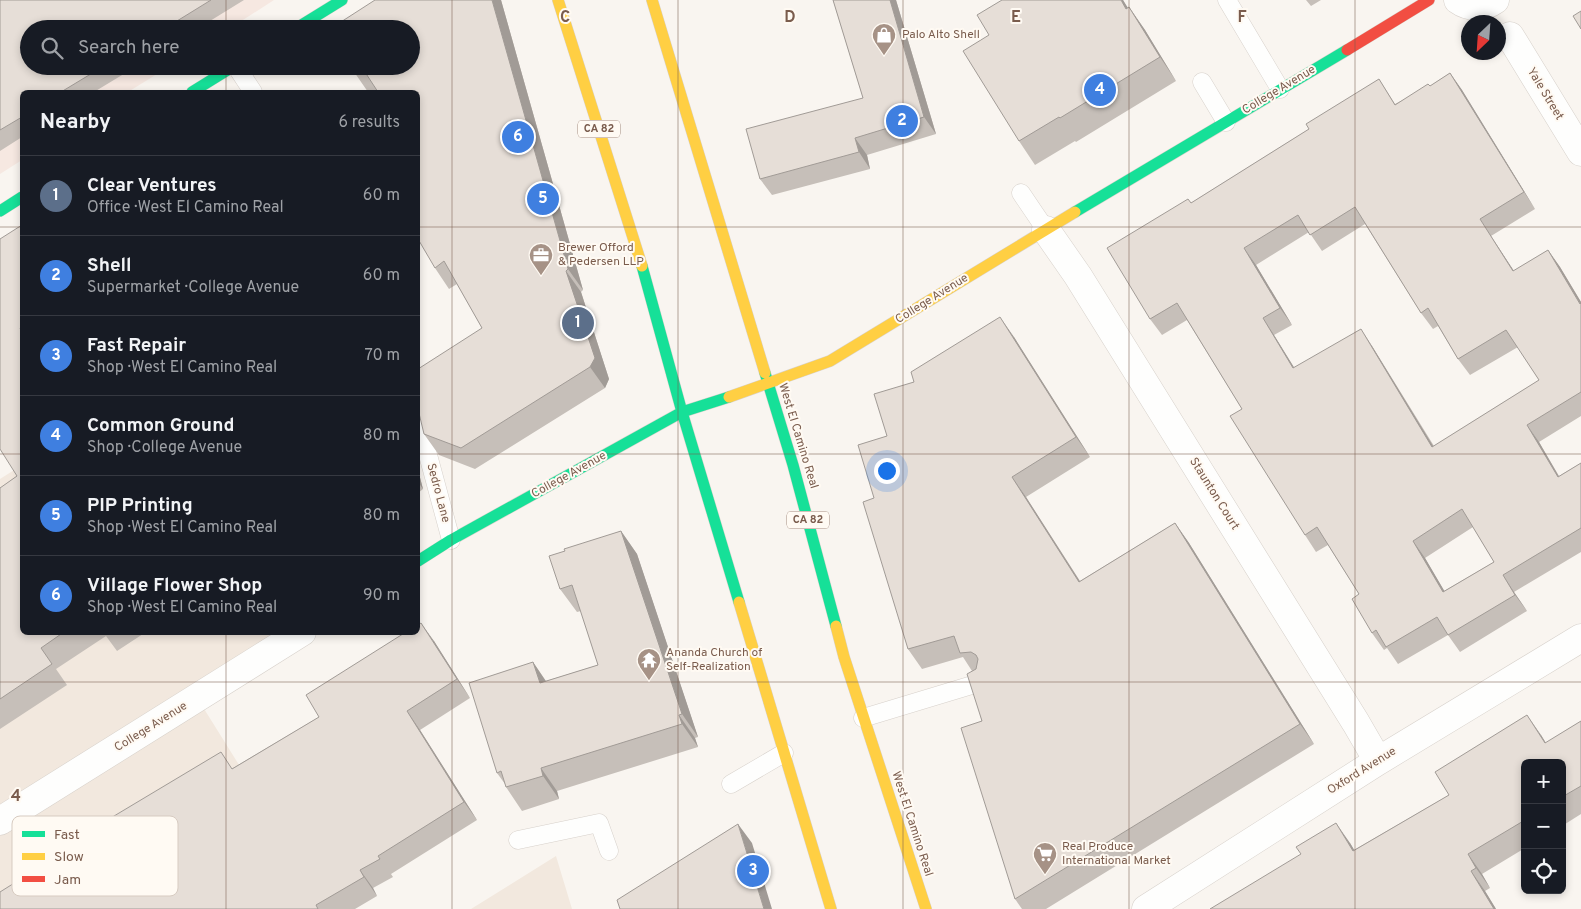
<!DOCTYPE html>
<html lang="en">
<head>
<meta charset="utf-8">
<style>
	body { margin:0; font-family:Overpass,sans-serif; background:#242831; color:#f1f3f6 }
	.controls { position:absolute; right:15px; bottom:15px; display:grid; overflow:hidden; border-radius:8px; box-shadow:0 2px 8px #0003 }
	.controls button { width:45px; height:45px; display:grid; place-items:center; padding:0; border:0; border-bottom:1px solid #363941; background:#171b24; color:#f1f3f6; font:25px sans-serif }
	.compass { position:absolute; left:1461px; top:15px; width:45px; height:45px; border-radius:50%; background:#171b24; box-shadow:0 2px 8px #0003; rotate:205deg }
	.you { position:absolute; left:886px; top:470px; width:18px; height:18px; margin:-12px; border:4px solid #fff; border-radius:50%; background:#1a73e8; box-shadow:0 0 0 8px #1a73e833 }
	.badge { display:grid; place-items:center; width:32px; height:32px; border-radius:50%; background:#0f766e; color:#fff; font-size:16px; font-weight:700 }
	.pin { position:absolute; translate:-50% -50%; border:2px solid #fff; box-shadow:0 1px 5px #0006 }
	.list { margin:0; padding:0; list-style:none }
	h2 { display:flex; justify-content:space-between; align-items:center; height:65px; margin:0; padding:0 20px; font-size:21px }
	h2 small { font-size:16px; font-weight:400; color:#9ea1a6 }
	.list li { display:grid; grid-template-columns:32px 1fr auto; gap:15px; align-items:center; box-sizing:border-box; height:80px; padding:0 20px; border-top:1px solid #363941 }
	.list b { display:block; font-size:19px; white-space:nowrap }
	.list p { margin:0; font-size:16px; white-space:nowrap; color:#9ea1a6 }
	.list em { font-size:16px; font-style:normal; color:#9ea1a6 }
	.icon { flex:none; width:28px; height:28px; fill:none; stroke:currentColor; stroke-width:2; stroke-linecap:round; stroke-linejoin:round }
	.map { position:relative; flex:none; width:1581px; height:909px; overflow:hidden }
	.search { position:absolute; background:#171b24; box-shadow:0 2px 8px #0003; left:20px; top:20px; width:400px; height:55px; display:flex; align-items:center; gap:12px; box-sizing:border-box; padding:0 18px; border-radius:28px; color:#9ea1a6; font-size:19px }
	.panel { position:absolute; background:#171b24; box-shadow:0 2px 8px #0003; left:20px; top:90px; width:400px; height:545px; border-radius:8px }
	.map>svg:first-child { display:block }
	.residential { fill:#f2e8de }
	.commercial { fill:#f6e8e1 }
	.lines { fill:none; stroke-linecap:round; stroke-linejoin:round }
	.lane-casing { stroke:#d7d1cb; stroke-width:19 }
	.street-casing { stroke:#d7d1cb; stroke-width:29 }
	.fast-casing { stroke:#d9d2cb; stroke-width:12 }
	.slow-casing { stroke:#d9d2cb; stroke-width:12 }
	.jam-casing { stroke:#d9d2cb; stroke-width:12 }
	.lane { stroke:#fefefd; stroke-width:18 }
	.street { stroke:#fefefd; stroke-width:28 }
	.fast { stroke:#16e098; stroke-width:11 }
	.slow { stroke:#ffcf43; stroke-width:11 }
	.jam { stroke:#f24e42; stroke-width:11 }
	.wall { fill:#c6bfb9; fill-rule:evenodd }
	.shaded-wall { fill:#a19b96 }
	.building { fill:#e6ded7; stroke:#a19b96; fill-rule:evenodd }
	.grid { fill:none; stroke:#7a5c4d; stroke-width:1; stroke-opacity:0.55 }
	.labels { text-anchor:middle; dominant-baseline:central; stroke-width:4; stroke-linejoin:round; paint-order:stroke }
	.shield { fill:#fffaf3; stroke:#a28b7f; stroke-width:1 }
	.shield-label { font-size:11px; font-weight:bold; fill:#7a5c4d }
	.poi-label { font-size:12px; fill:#7a5c4d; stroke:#fffaf3; text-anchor:start }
	.street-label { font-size:12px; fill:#7a5c4d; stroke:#fffaf3 }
	.key { fill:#fffaf3; stroke:#d7cbc1; stroke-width:1 }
	.key-label { font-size:14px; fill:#7a5c4d }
	.grid-label { font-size:16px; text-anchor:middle; font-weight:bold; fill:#7a5c4d; stroke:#fffaf3; stroke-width:4; stroke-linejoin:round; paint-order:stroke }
</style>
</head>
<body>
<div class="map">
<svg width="1581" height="909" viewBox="0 0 1581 909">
	<rect width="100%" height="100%" fill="#f9f5f0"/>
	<path class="residential" d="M22 465V632L297 633 196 696 329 909H0V479Z
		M556 856 572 909H471Z"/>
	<path class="commercial" d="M0 0H274L229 29H29V66H170L128 92H22V160L0 174Z"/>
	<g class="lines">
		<g class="lane-casing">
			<path id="lane" d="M1227 0 1280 89
				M236 66 253 92
				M1202 82 1226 122
				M1021 193 1046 230
				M418 418 451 540
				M863 718 982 682
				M731 784 784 753
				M518 840 599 823 609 851"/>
		</g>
		<g class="street-casing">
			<path id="street" d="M1458 0C1469 8 1484 8 1495 0
				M1510 36 1581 152
				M1046 230 1078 276 1356 723 1378 761
				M0 821 302 632
				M1146 909 1378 761 1581 638"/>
		</g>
		<g class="fast-casing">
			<path id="fast" d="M295 29 342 0
				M192 92 234 66
				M0 211 22 197
				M1075 212 1347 50
				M642 266 682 412 739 602
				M765 373 793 465 836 626
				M418 561 451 540 682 412 729 397"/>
		</g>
		<g class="slow-casing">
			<path id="slow" d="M558 0 642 266
				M652 0 765 373
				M729 397 830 361 1075 212
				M739 602 831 909
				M836 626 844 657 926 909"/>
		</g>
		<g class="jam-casing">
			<path id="jam" d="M1347 50 1429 0"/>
		</g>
		<use href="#lane" class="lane"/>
		<use href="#street" class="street"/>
		<use href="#fast" class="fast"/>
		<use href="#slow" class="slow"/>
		<use href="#jam" class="jam"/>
	</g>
	<path class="wall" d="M0 0H244L197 29H29V66H137L94 92H22V137L0 151Z
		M501 0 583 290 581 292 609 379 605 388 475 469 439 455 424 434 482 328 457 284 449 289 435 268 418 92 377 90 374 92H368L350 66Z
		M833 0H896L936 134 867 155 870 169 772 195 760 179 863 98Z
		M1123 0 1127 8 1129 7 1145 30 1176 81 1076 142 1075 141 1035 165 1019 141Z
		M1306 0H1321L1311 6Z
		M1450 73 1462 90 1535 209 1491 236 1514 271 1548 250 1560 267 1581 302V416L1539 442 1559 476 1581 463V552L1514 592 1527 611 1460 652 1448 635 1398 664 1387 648 1384 650 1372 633 1359 594 1328 545 1316 552 1305 535 1242 409 1187 320 1162 335 1150 319 1191 203 1309 129 1379 79 1395 104 1430 86ZM1365 224 1421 313 1433 329 1438 326 1458 359 1470 375 1518 347 1539 380 1434 446 1372 346 1294 368 1274 335 1292 325 1256 265 1309 232 1322 251ZM1473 527 1494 562 1444 591 1425 558Z
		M22 225V632H146L117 651 106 636 56 669 67 685 0 729V488L17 476Z
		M1014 337 1090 457 1026 497 1080 581 1175 523 1189 543 1314 744 1046 909H1022L1015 899 972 671 963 657 922 669 908 649 874 498 914 382Z
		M418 470 423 489 418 493Z
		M621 531 637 554 698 737 695 738 698 747 557 791 559 799 522 811 506 787 505 784 497 773 533 662 546 681 598 665 581 611 577 612 560 589 565 551Z
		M434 641 470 698 420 730 477 820 391 874 393 877 373 888 377 896 355 909H0L233 768 319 717Z
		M1581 721V814L1562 826V763H1525V848L1482 874 1490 888 1485 891 1496 909H1210L1350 843 1354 850 1449 795 1541 735 1546 743Z"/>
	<path class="shaded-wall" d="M492 0H501L583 290 568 269Z
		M890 0H896L936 134 924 117Z
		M1121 0H1123L1143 32 1126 9Z
		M1129 7 1145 30 1176 81 1160 57Z
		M1450 73 1462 90 1535 209 1524 192Z
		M855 138 867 155 870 169 859 152Z
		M1480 219 1491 236 1525 288 1513 271Z
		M1244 248 1256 265 1292 325 1280 308Z
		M1548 250 1560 267 1581 302V305Z
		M566 271 581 292 609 379 605 388 590 367Z
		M1000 317 1014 337 1090 457 1076 437Z
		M1263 318 1274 335 1305 385 1293 368Z
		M1361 329 1372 346 1444 464 1432 447Z
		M1527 425 1539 442 1569 494 1558 477Z
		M418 470 423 489 418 482Z
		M1012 477 1026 497 1093 602 1079 582Z
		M1175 523 1189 543 1314 744 1300 724Z
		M621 531 637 554 698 737 682 714Z
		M1413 541 1425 558 1455 609 1443 592Z
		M1503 575 1514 592 1527 611 1515 595Z
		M421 623 434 641 470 698 457 679Z
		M533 662 549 686 540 683Z
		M407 711 420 730 477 820 464 802Z
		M679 715 695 738 698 747 682 724Z
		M1527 715 1541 735 1558 763 1545 743Z
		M541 768 557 791 559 799 543 776Z
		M1336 823 1350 843 1367 871 1353 851Z
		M738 824 752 843 772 909H764Z
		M1468 854 1482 874 1490 888 1476 868Z
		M360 870 373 888 377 896 364 877Z
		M1471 871 1485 891 1496 909H1494Z"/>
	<path class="building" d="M0 0H211L164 29H29V66H104L61 92H22V117L0 130Z
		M375 0H492L568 269 566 271 595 358 590 367 461 448 424 434 418 409V369L482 328 444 261 435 268 418 239V92H378L363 69 355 74 350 66H411V29H330Z
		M833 0H890L924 117 855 138 859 152 760 179 746 129 863 98Z
		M1002 0H1121L1126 9 1129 7 1160 57 1060 118 1059 117 1019 141 963 51 989 35 977 15Z
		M1581 11V29L1573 16Z
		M1450 73 1524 192 1480 219 1513 271 1548 250 1580 304 1581 303V392L1527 425 1558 477 1581 463V528L1503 575 1515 595 1448 635 1437 617 1386 647 1376 630 1372 633 1352 599 1359 594 1317 527 1305 535 1230 416 1242 409 1177 303 1150 319 1107 248 1188 199 1191 203 1309 129 1306 124 1379 79 1395 105 1428 84 1430 86ZM1355 207 1421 313 1428 308 1458 359 1506 330 1539 380 1432 447 1361 329 1293 368 1263 318 1280 308 1244 248 1298 215 1310 235ZM1462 509 1494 562 1443 592 1413 541Z
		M22 225V327L20 328 22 332V632H64L41 648 52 664 0 699V488L17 476 0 449V239Z
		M1000 317 1076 437 1012 477 1079 582 1175 523 1300 724 1015 899 961 728 982 721 967 674 976 669 978 659 976 655 971 652 960 653 954 636 908 649 863 502 874 498 858 445 887 436 874 394 914 382 911 372Z
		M621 531 682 714 679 715 682 724 541 768 543 776 506 787 501 771 497 773 469 683 533 662 540 683 598 665 572 585 560 589 549 556 565 551 564 549Z
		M421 623 457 679 407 711 464 802 378 856 380 859 360 870 364 877 316 905 318 909H0V892L86 838 84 834 221 752 232 769 319 717 306 695 406 632H418V625Z
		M1527 715 1545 743 1581 721V786L1562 797V763H1525V820L1468 854 1476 868 1471 871 1494 909H1210L1301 854 1296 847 1336 823 1353 851 1449 795 1435 772Z
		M738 824 764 909H620L617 900Z"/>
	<path class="grid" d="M226 0V29M452 0V909M678 0V909M903 0V909M1129 0V909M1355 0V909M226 66V92M0 227H22M418 227H1581M0 454H22M418 454H1581M226 632V909M0 682H1581"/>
	<defs>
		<g id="shop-pin" transform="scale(1.25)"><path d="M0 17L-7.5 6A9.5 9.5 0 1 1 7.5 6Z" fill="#a69286" stroke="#fffaf3"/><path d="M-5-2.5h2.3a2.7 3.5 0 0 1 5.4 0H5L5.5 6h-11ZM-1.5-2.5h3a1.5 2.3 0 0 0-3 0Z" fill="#fff"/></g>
		<g id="office-pin" transform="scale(1.25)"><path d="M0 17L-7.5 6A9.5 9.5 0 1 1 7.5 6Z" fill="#a69286" stroke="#fffaf3"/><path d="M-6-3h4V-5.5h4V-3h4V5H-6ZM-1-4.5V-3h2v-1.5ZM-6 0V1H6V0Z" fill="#fff"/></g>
		<g id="temple-pin" transform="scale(1.25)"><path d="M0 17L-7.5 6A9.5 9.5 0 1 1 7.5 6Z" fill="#a69286" stroke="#fffaf3"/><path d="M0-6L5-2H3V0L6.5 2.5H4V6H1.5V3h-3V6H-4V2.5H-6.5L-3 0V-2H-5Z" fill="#fff"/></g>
		<g id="supermarket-pin" transform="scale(1.25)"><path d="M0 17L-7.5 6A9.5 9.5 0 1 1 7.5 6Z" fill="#a69286" stroke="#fffaf3"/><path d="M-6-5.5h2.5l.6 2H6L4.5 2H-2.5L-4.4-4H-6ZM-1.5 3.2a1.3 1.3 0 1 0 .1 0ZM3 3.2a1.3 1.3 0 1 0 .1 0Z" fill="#fff"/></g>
	</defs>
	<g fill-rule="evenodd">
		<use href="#shop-pin" x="884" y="35"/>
		<use href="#office-pin" x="541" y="255"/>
		<use href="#temple-pin" x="649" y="660"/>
		<use href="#supermarket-pin" x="1045" y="854"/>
	</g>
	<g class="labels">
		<g class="shield">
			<rect x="578" y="120.5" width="42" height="17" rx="4"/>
			<rect x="787" y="511.5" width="42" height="17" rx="4"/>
		</g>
		<g class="shield-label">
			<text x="599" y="129">CA 82</text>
			<text x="808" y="520">CA 82</text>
		</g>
		<g class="poi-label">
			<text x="902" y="35">Palo Alto Shell</text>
			<text x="558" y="248">Brewer Offord<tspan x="558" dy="14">&amp; Pedersen LLP</tspan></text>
			<text x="666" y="653">Ananda Church of<tspan x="666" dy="14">Self-Realization</tspan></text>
			<text x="1062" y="847">Real Produce<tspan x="1062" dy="14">International Market</tspan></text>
		</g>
		<g class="street-label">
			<text transform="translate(1279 90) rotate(-31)">College Avenue</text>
			<text transform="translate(1545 94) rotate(59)">Yale Street</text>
			<text transform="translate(932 299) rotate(-32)">College Avenue</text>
			<text transform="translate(798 436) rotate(73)">West El Camino Real</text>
			<text transform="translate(569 475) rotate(-29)">College Avenue</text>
			<text transform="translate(438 493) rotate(75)">Sedro Lane</text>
			<text transform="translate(1214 494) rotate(58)">Staunton Court</text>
			<text transform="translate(151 727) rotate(-32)">College Avenue</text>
			<text transform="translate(1362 771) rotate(-32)">Oxford Avenue</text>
			<text transform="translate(912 824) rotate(72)">West El Camino Real</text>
		</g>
	</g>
	<rect x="12" y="816" width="166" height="80" rx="8" class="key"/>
	<rect x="22" y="831" width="23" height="6" fill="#16e098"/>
	<rect x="22" y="853" width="23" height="7" fill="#ffcf43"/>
	<rect x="22" y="876" width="23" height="6" fill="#f24e42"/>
	<g class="key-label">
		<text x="54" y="839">Fast</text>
		<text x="54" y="861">Slow</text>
		<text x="54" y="884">Jam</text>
	</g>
	<g class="grid-label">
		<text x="565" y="22">C</text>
		<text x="790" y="22">D</text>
		<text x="1016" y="22">E</text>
		<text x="1242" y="22">F</text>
		<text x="16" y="801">4</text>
	</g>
</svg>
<div class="controls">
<button>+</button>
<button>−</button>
<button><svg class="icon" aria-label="locate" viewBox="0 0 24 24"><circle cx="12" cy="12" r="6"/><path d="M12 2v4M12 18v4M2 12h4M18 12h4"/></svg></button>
</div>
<svg class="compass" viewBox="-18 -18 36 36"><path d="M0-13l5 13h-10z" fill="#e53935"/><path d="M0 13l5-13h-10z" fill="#9ea1a6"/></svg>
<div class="you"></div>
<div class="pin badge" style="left:578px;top:323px;background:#5c6f8a">1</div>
<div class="pin badge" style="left:902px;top:121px;background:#3f7fe0">2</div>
<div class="pin badge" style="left:753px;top:871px;background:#3f7fe0">3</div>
<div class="pin badge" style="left:1100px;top:90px;background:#3f7fe0">4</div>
<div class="pin badge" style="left:543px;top:199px;background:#3f7fe0">5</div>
<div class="pin badge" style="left:518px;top:137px;background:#3f7fe0">6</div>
<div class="search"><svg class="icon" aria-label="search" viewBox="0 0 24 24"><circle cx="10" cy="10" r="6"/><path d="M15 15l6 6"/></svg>Search here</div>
<section class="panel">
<h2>Nearby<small>6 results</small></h2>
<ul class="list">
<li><span class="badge" style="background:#5c6f8a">1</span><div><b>Clear Ventures</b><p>Office · West El Camino Real</p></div><em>60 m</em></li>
<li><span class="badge" style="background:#3f7fe0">2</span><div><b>Shell</b><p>Supermarket · College Avenue</p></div><em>60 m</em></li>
<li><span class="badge" style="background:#3f7fe0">3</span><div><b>Fast Repair</b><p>Shop · West El Camino Real</p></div><em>70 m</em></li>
<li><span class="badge" style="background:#3f7fe0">4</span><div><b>Common Ground</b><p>Shop · College Avenue</p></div><em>80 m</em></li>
<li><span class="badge" style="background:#3f7fe0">5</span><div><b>PIP Printing</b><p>Shop · West El Camino Real</p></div><em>80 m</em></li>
<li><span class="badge" style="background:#3f7fe0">6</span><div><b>Village Flower Shop</b><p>Shop · West El Camino Real</p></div><em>90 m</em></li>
</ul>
</section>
</div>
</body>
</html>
